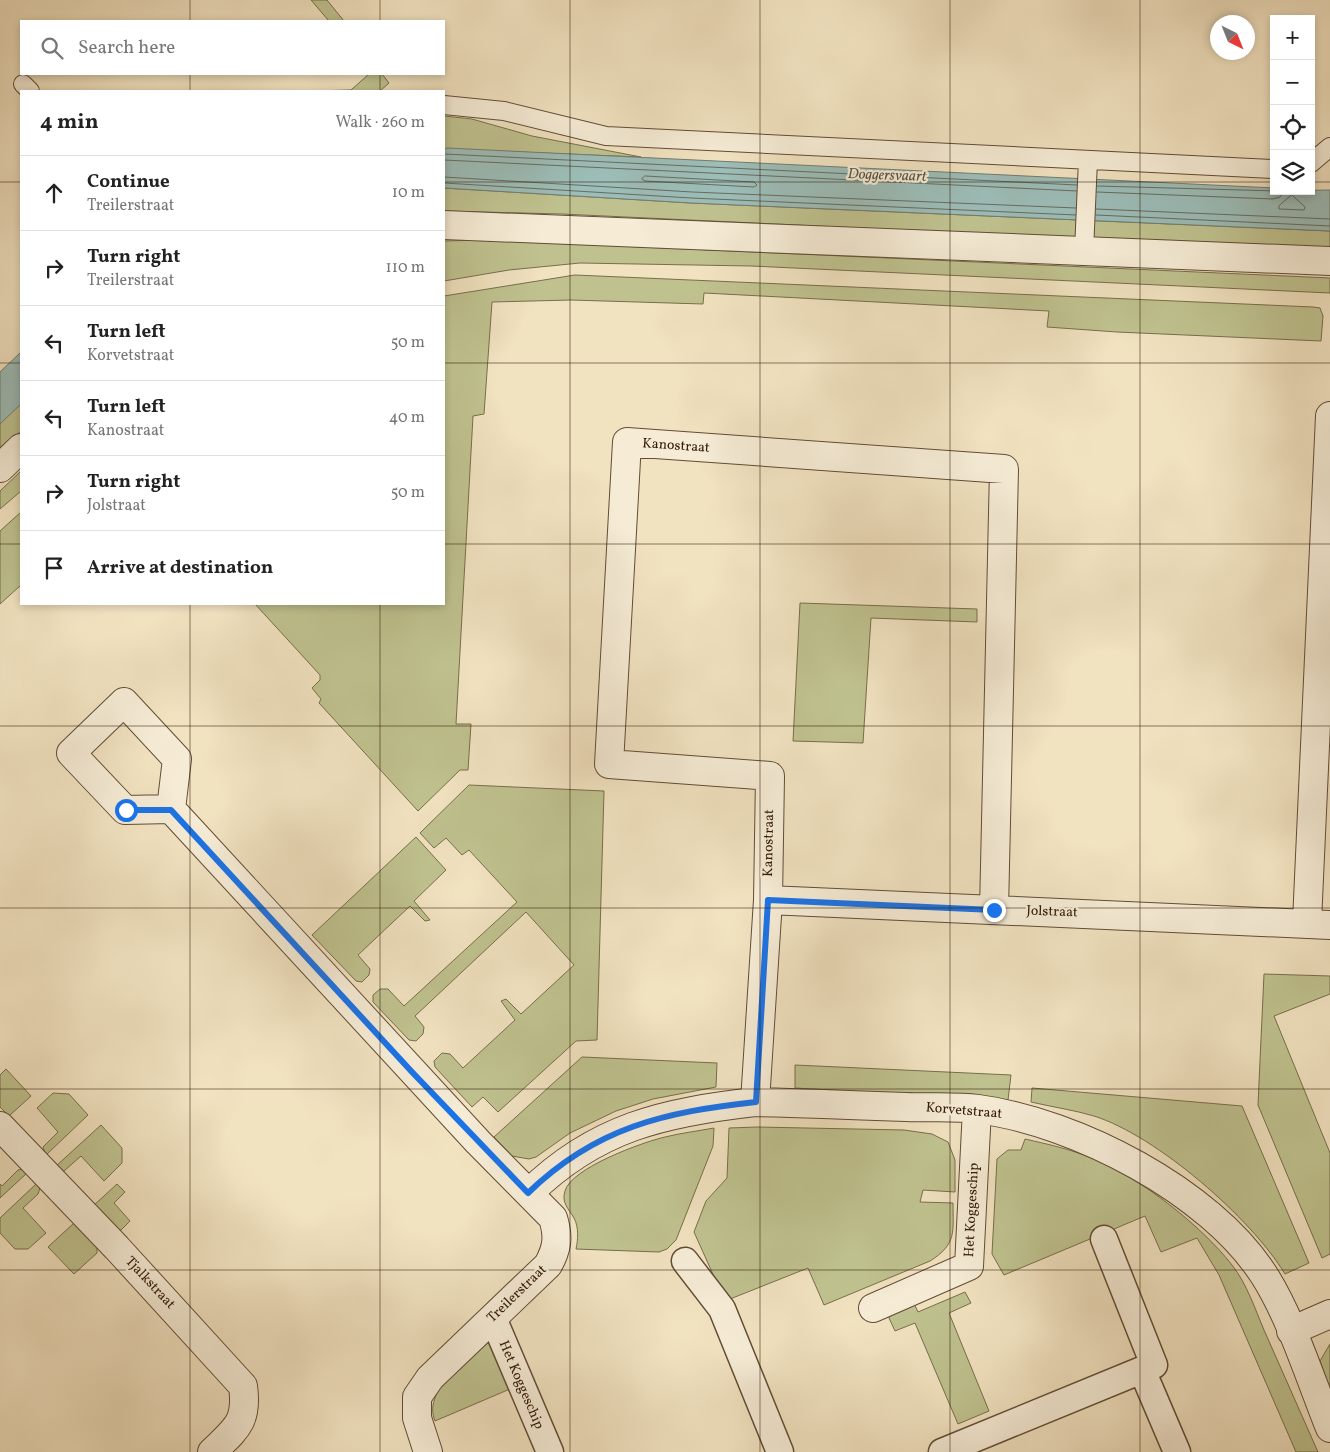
<!DOCTYPE html>
<html lang="en">
<head>
<meta charset="utf-8">
<style>
	body { margin:0; font-family:Vollkorn,serif; background:#f6f6f6; color:#222 }
	.controls { position:absolute; right:15px; top:15px; display:grid; overflow:hidden; border-radius:0px; box-shadow:0 2px 8px #0003 }
	.controls button { width:45px; height:45px; display:grid; place-items:center; padding:0; border:0; border-bottom:1px solid #e0e0e0; background:#fff; color:#222; font:25px sans-serif }
	.compass { position:absolute; left:1210px; top:15px; width:45px; height:45px; border-radius:50%; background:#fff; box-shadow:0 2px 8px #0003; rotate:137deg }
	.stop { position:absolute; width:15px; height:15px; margin:-11px; border:4px solid #1a73e8; border-radius:50%; background:#fff }
	.stop.end { background:#1a73e8; border-color:#fff; box-shadow:0 1px 5px #0008 }
	.list { margin:0; padding:0; list-style:none }
	h2 { display:flex; justify-content:space-between; align-items:center; height:65px; margin:0; padding:0 20px; font-size:21px }
	h2 small { font-size:16px; font-weight:400; color:#767676 }
	.list li { display:grid; grid-template-columns:32px 1fr auto; gap:15px; align-items:center; box-sizing:border-box; height:75px; padding:0 20px; border-top:1px solid #e0e0e0 }
	.list b { display:block; font-size:19px; white-space:nowrap }
	.list p { margin:0; font-size:16px; white-space:nowrap; color:#767676 }
	.list em { font-size:16px; font-style:normal; color:#767676 }
	.icon { flex:none; width:28px; height:28px; fill:none; stroke:currentColor; stroke-width:2; stroke-linecap:round; stroke-linejoin:round }
	.map { position:relative; flex:none; width:1330px; height:1452px; overflow:hidden }
	.search { position:absolute; background:#fff; box-shadow:0 2px 8px #0003; left:20px; top:20px; width:425px; height:55px; display:flex; align-items:center; gap:12px; box-sizing:border-box; padding:0 18px; border-radius:0px; color:#767676; font-size:19px }
	.panel { position:absolute; background:#fff; box-shadow:0 2px 8px #0003; left:20px; top:90px; width:425px; height:515px; border-radius:0px }
	.map>svg:first-child { display:block }
	.green { fill:#bfc28f; stroke:#786e4b }
	.water { fill:#9cbdb8; stroke:#727c71 }
	.lines { fill:none; stroke-linecap:round; stroke-linejoin:round }
	.shore { stroke:#676c60; stroke-width:1 }
	.service-casing { stroke:#624c35; stroke-width:20 }
	.pedestrian-casing { stroke:#624c35; stroke-width:29 }
	.minor-casing { stroke:#624c35; stroke-width:30 }
	.tertiary-casing { stroke:#624c35; stroke-width:30 }
	.service { stroke:#f6ecd6; stroke-width:18 }
	.pedestrian { stroke:#f6ecd6; stroke-width:26 }
	.minor { stroke:#f6ecd6; stroke-width:28 }
	.tertiary { stroke:#f6ecd6; stroke-width:28 }
	.route { stroke:#1a73e8; stroke-width:6 }
	.grid { fill:none; stroke:#321a07; stroke-width:1; stroke-opacity:0.55 }
	.labels { text-anchor:middle; dominant-baseline:central; stroke-width:4.5; stroke-linejoin:round; paint-order:stroke }
	.street-label { font-size:14px; fill:#321a07; stroke:#f6ecd6 }
	.water-label { font-size:15px; font-style:italic; fill:#575345; stroke:#f6ecd6 }
</style>
</head>
<body>
<div class="map">
<svg width="1330" height="1452" viewBox="0 0 1330 1452">
	<rect width="100%" height="100%" fill="#f1e2c0"/>
	<filter id="stains"><feTurbulence type="fractalNoise" baseFrequency=".004" numOctaves="4"/><feColorMatrix values="0 0 0 0 .2 0 0 0 0 .09 0 0 0 0 .02 0 0 0 .5 -.17"/></filter>
	<radialGradient id="worn" r=".72"><stop offset=".6" stop-color="#630" stop-opacity="0"/><stop offset="1" stop-color="#630" stop-opacity=".3"/></radialGradient>
	<path class="green" d="M311 0H327L344 21H329Z
		M369 74H382L389 83 380 91H309L351 90Z
		M444 116 472 119 532 136 641 157 444 149Z
		M444 188 691 203 1330 231V250L562 214 444 211Z
		M488 240 1330 278V293L751 266 580 263 509 270 444 281V241Z
		M575 275 1313 307 1320 308 1323 316 1321 341 1117 332 1047 327 1049 311 704 293 703 304 571 300 492 302 484 414 473 416 456 724H471L468 770H460L418 811 319 703 321 699 312 688 320 680V675L255 604H444V296Z
		M21 401V431L0 450V421Z
		M21 471V491L0 509V491Z
		M21 512V585L0 604V531Z
		M800 603 977 609V622L871 618 863 743 793 741Z
		M469 785 604 791 597 1040 576 1041 498 1112 483 1097 472 1107 435 1067 434 1061 442 1053 450 1054 463 1068 515 1020 501 1001 506 999 521 1014 574 965 526 912 415 1016 424 1027 423 1034 416 1041 409 1040 373 1002V995L380 989H388L404 1006 517 902 469 850 462 855 446 838 434 848 420 833Z
		M416 837 446 870 414 901 430 920 425 921 410 906 358 955 370 969 369 975 362 982 356 981 312 935Z
		M1264 974 1330 976V994L1274 1016 1330 1153V1254L1322 1258 1258 1105Z
		M582 1057 717 1063 716 1087 653 1099 616 1111 570 1133 536 1157 529 1159 512 1156 494 1137Z
		M795 1065 1011 1075 1008 1100 795 1088Z
		M6 1069 31 1096 9 1116 0 1107V1075Z
		M1032 1088 1242 1106 1309 1263 1285 1274C1251 1218 1157 1136 1094 1116 1074 1110 1052 1107 1031 1102Z
		M53 1093 69 1094 88 1115 46 1155 43 1147 58 1132 37 1108Z
		M101 1125 122 1148V1163L104 1181 81 1156 64 1171H59L55 1167Z
		M757 1127 904 1130 932 1134 948 1142 955 1160V1192L923 1190 920 1202 953 1203C953 1232 957 1244 930 1261L824 1305 808 1268 725 1301 694 1232 706 1201 727 1178 729 1128Z
		M714 1128 713 1146 676 1240 667 1249 659 1252 576 1249C578 1240 579 1227 574 1218 569 1209 561 1203 565 1191 571 1168 643 1142 665 1137 681 1133 698 1131 714 1128Z
		M1025 1139C1047 1144 1070 1149 1091 1158 1138 1176 1201 1225 1232 1265 1247 1284 1255 1309 1264 1330 1282 1371 1300 1411 1318 1452H1296L1219 1275 1197 1238 1161 1252 1145 1216 1004 1275 992 1254 997 1159 1008 1150H1021Z
		M23 1169 27 1173 0 1198V1184L2 1186 18 1170Z
		M36 1184 40 1188 38 1194 23 1208 46 1233 28 1249H15L0 1233V1218Z
		M117 1184 125 1192 114 1203 130 1221 121 1230 113 1229 92 1207Z
		M74 1223 97 1247V1253L74 1274 48 1247Z
		M965 1292 971 1303 949 1313 989 1411 958 1424 915 1323 895 1331 889 1318 891 1313 913 1301 918 1312Z
		M496 1334 517 1386 435 1421C421 1388 475 1353 496 1334Z
		M1330 1344V1393L1320 1361Z"/>
	<path class="water" d="M447 148 1274 188V191L1330 190V231L691 203 444 188V149Z
		M21 352V404L0 424V372Z"/>
	<g class="lines">
		<path class="shore" d="M444 154 1077 185
			M444 160 1077 191
			M645 176 754 182 757 185 754 187 645 181 642 179Z
			M444 177 692 192 1076 208
			M444 183 691 198 1076 215
			M1097 186 1277 191
			M1097 192 1273 199 1280 197 1284 191
			M1292 195 1305 207 1304 210 1279 209V206Z
			M1096 209 1330 219
			M1096 215 1330 226"/>
		<g class="service-casing">
			<path id="service" d="M23 84 30 91
				M444 105 504 111 606 136 1274 169
				M1311 163 1330 147
				M1084 251 1088 160"/>
		</g>
		<g class="pedestrian-casing">
			<path id="pedestrian" d="M685 1261 722 1309 780 1452
				M493 1318 550 1452
				M1142 1370 1177 1452
				M942 1452 1154 1365 1104 1239"/>
		</g>
		<g class="minor-casing">
			<path id="minor" d="M171 809 177 759 124 702 71 753 125 810 171 809 478 1142 553 1218C559 1237 557 1249 548 1265L430 1378 417 1397V1418L428 1452
				M768 900 1330 925
				M1307 922 1330 416
				M755 1102 768 900 770 776 609 764 627 442 1004 469 994 910
				M0 1126 117 1248 243 1386C248 1422 236 1429 212 1452
				M529 1193C596 1127 665 1112 755 1102 806 1103 856 1105 906 1107 930 1108 955 1106 978 1109 1076 1122 1210 1191 1264 1275 1291 1317 1311 1381 1330 1428
				M873 1308 969 1266 977 1109
				M1291 1331 1330 1314"/>
		</g>
		<g class="tertiary-casing">
			<path id="tertiary" d="M444 225 1330 261
				M0 468 21 448"/>
		</g>
		<use href="#service" class="service"/>
		<use href="#pedestrian" class="pedestrian"/>
		<use href="#minor" class="minor"/>
		<use href="#tertiary" class="tertiary"/>
	</g>
	<g class="lines">
		<path class="route" d="M126 810H171L412 1072 528 1193C596 1127 665 1112 756 1102L768 900 994 910"/>
	</g>
	<path class="grid" d="M190 0V21M380 0V21M570 0V1452M760 0V1452M950 0V1452M1140 0V1452M190 74V91M380 74V91M0 182H21M444 182H1274M1311 182H1330M0 363H21M444 363H1330M0 544H21M444 544H1330M190 604V1452M380 604V1452M0 726H1330M0 908H1330M0 1089H1330M0 1270H1330"/>
	<g class="labels">
		<g class="street-label">
			<text transform="translate(676 446) rotate(4)">Kanostraat</text>
			<text transform="translate(769 843) rotate(-89)">Kanostraat</text>
			<text transform="translate(1052 912) rotate(2)">Jolstraat</text>
			<text transform="translate(964 1111) rotate(5)">Korvetstraat</text>
			<text transform="translate(972 1210) rotate(-87)">Het Koggeschip</text>
			<text transform="translate(150 1283) rotate(47)">Tjalkstraat</text>
			<text transform="translate(517 1294) rotate(-44)">Treilerstraat</text>
			<text transform="translate(521 1385) rotate(67)">Het Koggeschip</text>
		</g>
		<g class="water-label">
			<text transform="translate(887 176) rotate(2)">Doggersvaart</text>
		</g>
	</g>
	<rect width="100%" height="100%" filter="url(#stains)"/>
	<rect width="100%" height="100%" fill="url(#worn)"/>
</svg>
<div class="controls">
<button>+</button>
<button>−</button>
<button><svg class="icon" aria-label="locate" viewBox="0 0 24 24"><circle cx="12" cy="12" r="6"/><path d="M12 2v4M12 18v4M2 12h4M18 12h4"/></svg></button>
<button><svg class="icon" aria-label="layers" viewBox="0 0 24 24"><path d="M12 4l9 5-9 5-9-5zM3 14l9 5 9-5"/></svg></button>
</div>
<svg class="compass" viewBox="-18 -18 36 36"><path d="M0-13l5 13h-10z" fill="#e53935"/><path d="M0 13l5-13h-10z" fill="#767676"/></svg>
<div class="stop" style="left:126px;top:810px"></div>
<div class="stop end" style="left:994px;top:910px"></div>
<div class="search"><svg class="icon" aria-label="search" viewBox="0 0 24 24"><circle cx="10" cy="10" r="6"/><path d="M15 15l6 6"/></svg>Search here</div>
<section class="panel">
<h2>4 min<small>Walk · 260 m</small></h2>
<ul class="list">
<li><svg class="icon" aria-label="ahead" viewBox="0 0 24 24"><path d="M12 20V5M6 11l6-6 6 6"/></svg><div><b>Continue</b><p>Treilerstraat</p></div><em>10 m</em></li>
<li><svg class="icon" aria-label="right" viewBox="0 0 24 24"><path d="M7 20v-9h11M14 6l5 5-5 5"/></svg><div><b>Turn right</b><p>Treilerstraat</p></div><em>110 m</em></li>
<li><svg class="icon" aria-label="left" viewBox="0 0 24 24"><path d="M17 20v-9H6M10 6l-5 5 5 5"/></svg><div><b>Turn left</b><p>Korvetstraat</p></div><em>50 m</em></li>
<li><svg class="icon" aria-label="left" viewBox="0 0 24 24"><path d="M17 20v-9H6M10 6l-5 5 5 5"/></svg><div><b>Turn left</b><p>Kanostraat</p></div><em>40 m</em></li>
<li><svg class="icon" aria-label="right" viewBox="0 0 24 24"><path d="M7 20v-9h11M14 6l5 5-5 5"/></svg><div><b>Turn right</b><p>Jolstraat</p></div><em>50 m</em></li>
<li><svg class="icon" aria-label="arrive" viewBox="0 0 24 24"><path d="M6 21V4h12l-3 4 3 4H6"/></svg><div><b>Arrive at destination</b></div></li>
</ul>
</section>
</div>
</body>
</html>
